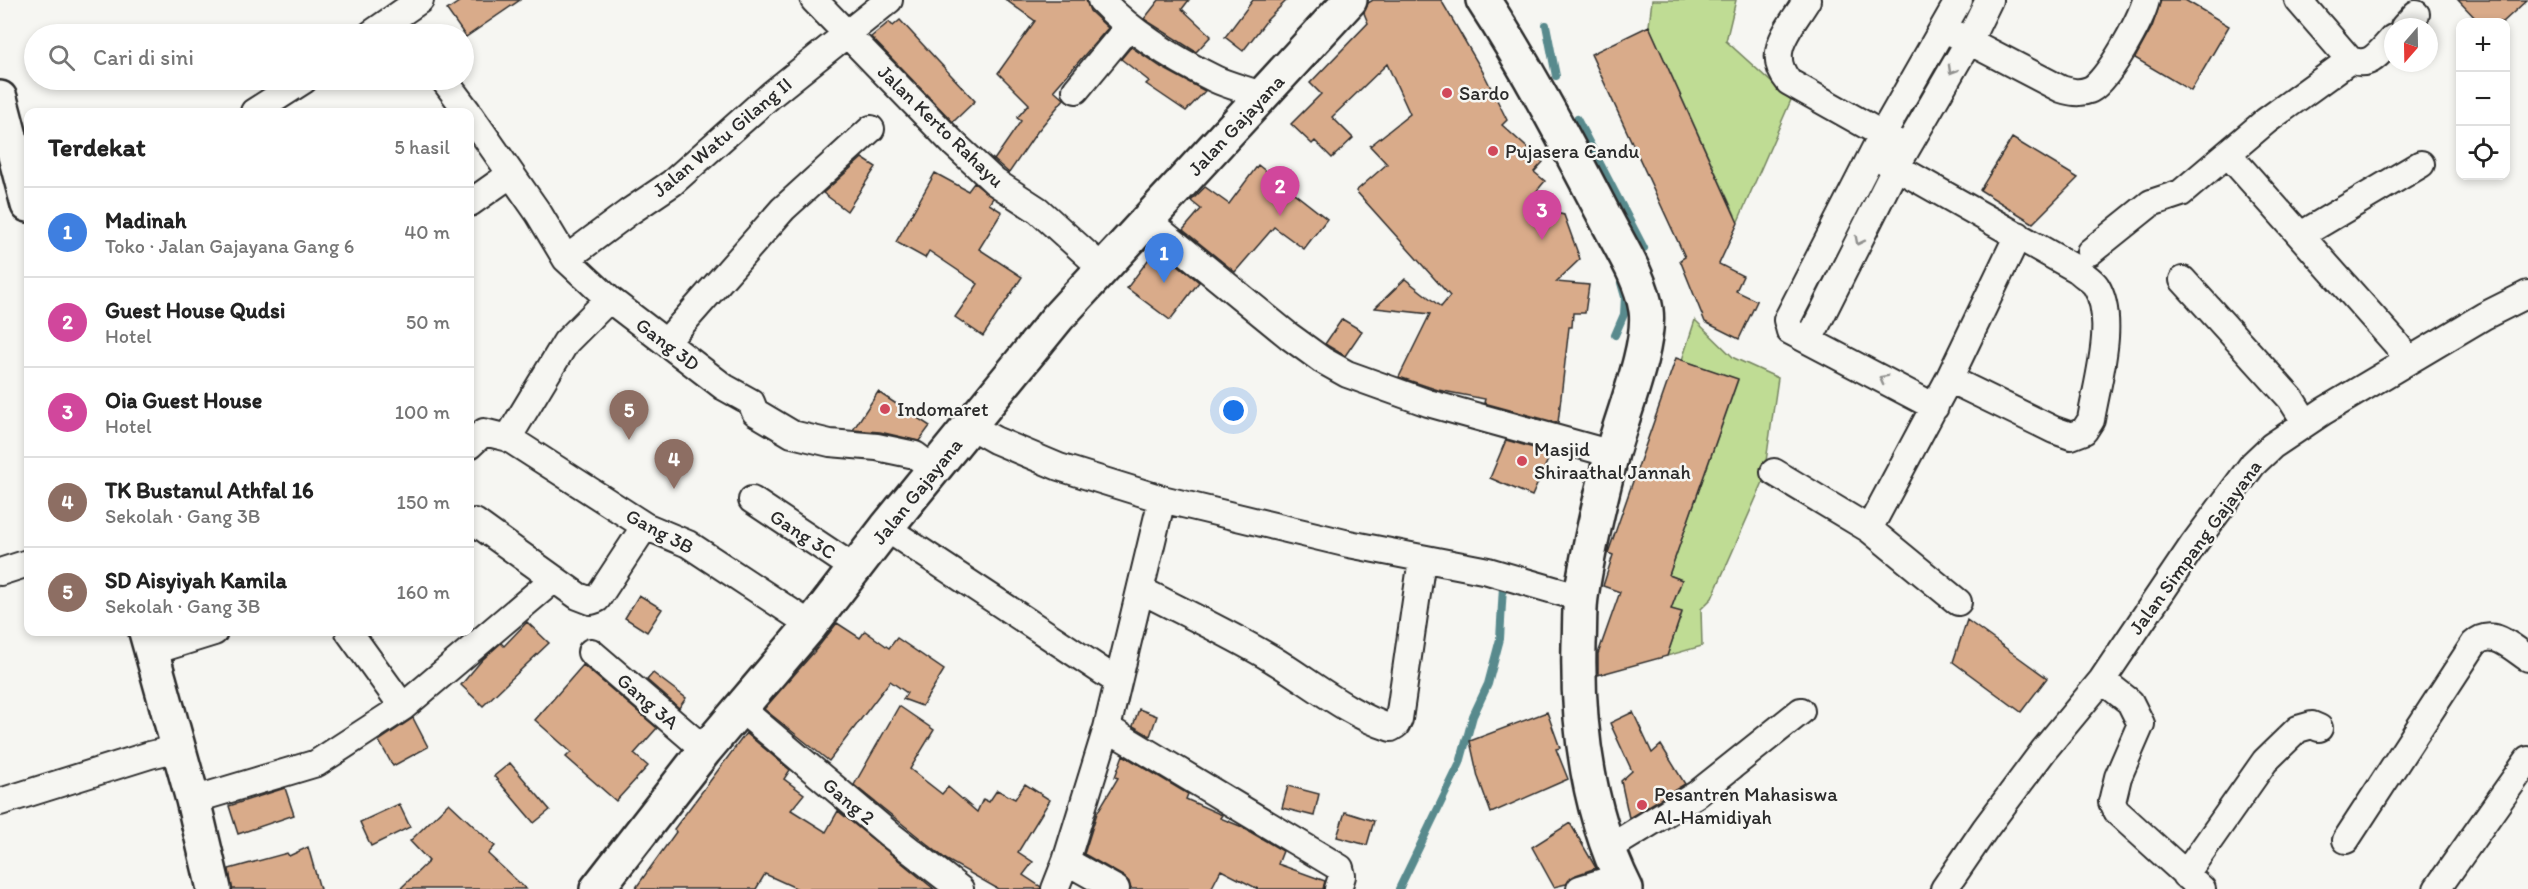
<!DOCTYPE html>
<html lang="id">
<head>
<meta charset="utf-8">
<style>
	body { margin:0; font-family:Itim,sans-serif; background:#f6f6f6; color:#222 }
	.controls { position:absolute; right:18px; top:18px; display:grid; overflow:hidden; border-radius:12px; box-shadow:0 3px 9px #0003 }
	.controls button { width:54px; height:54px; display:grid; place-items:center; padding:0; border:0; border-bottom:2px solid #e0e0e0; background:#fff; color:#222; font:30px sans-serif }
	.compass { position:absolute; left:2384px; top:18px; width:54px; height:54px; border-radius:50%; background:#fff; box-shadow:0 3px 9px #0003; rotate:200deg }
	.you { position:absolute; left:1234px; top:411px; width:21px; height:21px; margin:-15px; border:4px solid #fff; border-radius:50%; background:#1a73e8; box-shadow:0 0 0 9px #1a73e833 }
	.badge { display:grid; place-items:center; width:39px; height:39px; border-radius:50%; background:#b45309; color:#fff; font-size:20px; font-weight:700 }
	.pin { position:absolute; translate:-50% -50px; filter:drop-shadow(0 2px 3px #0008) }
	.pin::after { content:''; position:absolute; top:32px; width:21px; height:18px; background:inherit; clip-path:polygon(0 0,100% 0,50% 100%) }
	.list { margin:0; padding:0; list-style:none }
	h2 { display:flex; justify-content:space-between; align-items:center; height:78px; margin:0; padding:0 24px; font-size:26px }
	h2 small { font-size:20px; font-weight:400; color:#767676 }
	.list li { display:grid; grid-template-columns:39px 1fr auto; gap:18px; align-items:center; box-sizing:border-box; height:90px; padding:0 24px; border-top:2px solid #e0e0e0 }
	.list b { display:block; font-size:22px; white-space:nowrap }
	.list p { margin:0; font-size:20px; white-space:nowrap; color:#767676 }
	.list em { font-size:20px; font-style:normal; color:#767676 }
	.icon { flex:none; width:33px; height:33px; fill:none; stroke:currentColor; stroke-width:2; stroke-linecap:round; stroke-linejoin:round }
	.map { position:relative; flex:none; width:2528px; height:889px; overflow:hidden }
	.search { position:absolute; background:#fff; box-shadow:0 3px 9px #0003; left:24px; top:24px; width:450px; height:66px; display:flex; align-items:center; gap:15px; box-sizing:border-box; padding:0 21px; border-radius:33px; color:#767676; font-size:22px }
	.panel { position:absolute; background:#fff; box-shadow:0 3px 9px #0003; left:24px; top:108px; width:450px; height:528px; border-radius:12px }
	.map>svg:first-child { display:block }
	.green { fill:#bfdc94; stroke:#758460; stroke-width:1.5 }
	.lines { fill:none; stroke-linecap:round; stroke-linejoin:round }
	.stream { stroke:#598a8d; stroke-width:8 }
	.building { fill:#d9ab8a; stroke:#2b2b2b; stroke-width:1.5 }
	.minor-casing { stroke:#2b2b2b; stroke-width:30 }
	.secondary-casing { stroke:#2b2b2b; stroke-width:38 }
	.primary-casing { stroke:#2b2b2b; stroke-width:38 }
	.minor { stroke:#f6f6f2; stroke-width:26 }
	.secondary { stroke:#f6f6f2; stroke-width:33 }
	.primary { stroke:#f6f6f2; stroke-width:33 }
	.oneway { stroke:#90908e }
	.poi-dot { fill:#d1495b; stroke:#f6f6f2; stroke-width:2 }
	.labels { text-anchor:middle; dominant-baseline:central; stroke-width:5; stroke-linejoin:round; paint-order:stroke }
	.poi-label { font-size:20px; fill:#2b2b2b; stroke:#f6f6f2; text-anchor:start }
	.street-label { font-size:20px; fill:#2b2b2b; stroke:#f6f6f2 }
</style>
</head>
<body>
<div class="map">
<svg width="2528" height="889" viewBox="0 0 2528 889">
	<rect width="100%" height="100%" fill="#f6f6f2"/>
	<filter id="ink" filterUnits="userSpaceOnUse"><feTurbulence type="fractalNoise" baseFrequency=".0167" numOctaves="2"/><feDisplacementMap in="SourceGraphic" scale="12" xChannelSelector="R" yChannelSelector="G"/><feConvolveMatrix kernelMatrix="1 2 1 2 8 2 1 2 1" color-interpolation-filters="sRGB"/></filter>
	<g filter="url(#ink)">
		<path class="green" d="M1652 0H1736L1726 41 1791 100 1732 235 1725 220 1735 215 1649 26Z
			M1695 320 1734 358 1778 378 1763 482 1712 598 1701 609 1702 646 1667 656 1682 613 1671 609 1682 580 1669 575 1738 380 1682 360Z"/>
		<g class="lines">
			<path class="stream" d="M1546 25 1556 76
				M1577 119 1644 248
				M1621 283 1625 297 1624 314
				M1615 335 1625 312
				M1399 889 1460 763 1473 716 1488 684 1500 639 1503 586"/>
		</g>
		<path class="building" d="M462 0H520L466 37 447 10Z
			M1006 0H1086L1090 11 1108 28 1054 90 1064 99 1037 132 1009 173 992 158 994 160 1021 121 1017 118 1029 104 998 73 1035 21Z
			M1159 0H1189L1182 9 1211 36 1196 52 1144 19Z
			M1253 0H1287L1267 20 1243 51 1225 37Z
			M1373 0H1441L1483 72 1507 120 1502 125 1543 162 1534 172 1545 181 1525 205 1564 215 1580 259 1556 282 1589 285 1585 313H1573L1572 327H1569L1558 423 1484 403 1485 399 1438 390 1399 377 1430 314 1375 308 1405 279 1441 307 1450 296 1356 191 1387 164 1370 146 1410 114 1387 64 1332 117 1353 138 1332 158 1315 141 1312 144 1291 124 1321 94 1310 83 1368 23 1364 13 1368 3Z
			M2161 0H2185L2229 26 2191 91 2135 58 2152 27Z
			M2458 0H2527L2503 22H2479Z
			M900 20 975 101 953 122 871 37 889 22 893 26Z
			M1649 26 1738 223 1719 264 1743 276 1736 291 1757 301 1739 339 1705 322 1680 260 1685 257 1591 54Z
			M1131 47 1161 67 1205 91 1186 111 1146 84 1149 81 1121 59Z
			M2012 138 2078 178 2033 223 1980 190Z
			M862 158 876 167 847 211 823 193Z
			M1258 165 1327 219 1304 249 1274 227 1235 272 1183 230 1201 209 1191 201 1205 187 1229 204Z
			M935 173 968 191 974 183 993 198 989 204 1002 212 979 249 1022 277 983 336 955 317 978 284 929 251 925 258 896 242Z
			M1157 248 1199 282 1170 320 1127 288Z
			M1342 319 1362 331 1345 356 1325 344Z
			M1676 358 1738 379 1669 575 1682 580 1671 609 1682 612 1667 656 1598 675V654L1620 592 1603 586 1613 555 1608 553Z
			M878 392 930 426 919 441 880 432 853 430Z
			M1506 440 1551 453 1532 496 1490 478Z
			M639 595 662 609 647 632 625 618Z
			M1967 620 2047 678 2021 712 1953 662Z
			M527 622 549 643 483 706 461 685 482 660 501 643 504 646Z
			M837 623 860 638 865 631 889 648 897 638 944 670 922 706 903 699 907 693 890 681 829 761 764 709 814 652Z
			M583 665 657 728 634 754 648 766 616 801 566 757 571 752 535 720Z
			M653 673 686 698 679 708 647 680Z
			M899 706 934 730 910 769 942 794 948 787 977 812 983 799 989 802 997 790 1015 799 1025 784 1050 800 1018 852 1033 862 1023 875 1041 887 1040 889H998L947 860 854 785Z
			M1139 709 1157 716 1150 736 1133 726Z
			M1547 712 1560 748 1556 749 1568 779 1491 813 1478 777 1470 741Z
			M1633 712 1652 753 1661 745 1685 784 1629 818 1621 781 1632 771 1610 723Z
			M413 718 428 747 393 766 379 741Z
			M746 733 790 770 784 779 804 794 791 810 826 832 838 811 934 889H798L765 874 756 889H635L676 832 674 829Z
			M1123 755 1188 794 1186 799 1222 815 1220 818 1240 826 1283 851 1278 864 1325 881 1323 889H1258L1221 870 1211 889H1131L1129 882 1123 876 1084 854 1097 813 1118 778 1115 777Z
			M510 763 550 810 534 823 494 776Z
			M1288 786 1319 794 1314 816 1282 808Z
			M285 788 294 815 238 834 229 806Z
			M449 803 495 846 488 854 526 889H400L429 861 410 841Z
			M399 804 410 827 371 846 360 822Z
			M1345 812 1374 821 1367 845 1337 837Z
			M1570 823 1596 868 1576 875 1566 884 1554 887 1532 847Z
			M308 847 320 889H232L229 869 287 853 289 856Z"/>
		<g class="lines">
			<g class="minor-casing">
				<path id="minor" d="M814 0 954 144 995 182 1038 210 1102 268
					M1101 0C1132 33 1174 59 1215 79 1230 86 1248 90 1263 96
					M1807 0C1790 28 1764 53 1789 82L1896 142
					M2298 0 2350 60
					M2404 27 2416 14
					M371 34 420 0
					M1955 34 2061 89C2071 92 2079 94 2089 90 2106 85 2142 18 2146 0
					M444 80 468 112
					M1076 90 1129 26
					M254 112 304 80
					M470 115 539 214 566 259 609 299 724 387 751 402 755 412 792 434 830 443 877 447 915 455 935 470
					M1873 154 2078 270C2083 275 2092 280 2096 286 2117 320 2097 382 2091 420L2084 431 2071 436 2054 430 1949 379
					M2228 154 2394 341 2409 360
					M470 203 511 174
					M1147 220 1289 336 1322 360 1347 374 1428 403 1612 454
					M2301 235 2421 164
					M2090 252 2151 203 2181 193 2266 121 2350 60C2371 68 2379 53 2393 38
					M566 259 629 212 672 183 772 94 889 0
					M2183 280 2291 399 2306 423
					M1809 340 1896 167 1969 41 1989 0
					M666 342 783 209 871 129
					M1935 407 1790 331 1787 320 1882 135 1959 0
					M970 426 995 440 1059 467 1162 499 1349 544 1488 571 1581 598
					M508 438 566 342 609 299
					M470 445 484 432 508 438 645 526 688 544 811 625
					M1774 472 1869 529 1958 602
					M752 500 854 568
					M470 523 475 522 578 596 591 601 597 599 645 526
					M886 528 1117 681
					M1869 529 1949 379 2018 235
					M0 572 28 563
					M1141 590C1185 613 1230 634 1272 659 1310 682 1348 714 1391 728L1396 725 1399 719 1422 559
					M349 632 403 707
					M153 651 214 632
					M591 652 705 750
					M2102 680 2130 702 2141 724 2118 777 2112 802 2116 811 2202 889
					M741 709 889 834 960 889
					M1107 728 1340 868 1342 876 1338 889
					M193 800 317 763 403 707 554 579
					M0 802 150 755 179 748
					M2346 840 2474 644C2492 627 2511 647 2528 658
					M1609 848 1697 794 1801 711
					M1066 861 1116 889
					M2185 875 2265 761 2298 729 2312 725 2319 728
					M1055 889 1066 861 1107 728 1162 499
					M1580 889 1620 877
					M1944 889 1985 829 2044 750 2102 680 2193 545 2253 464 2272 446 2324 411 2484 316 2528 294
					M2437 889 2528 760"/>
			</g>
			<g class="secondary-casing">
				<path id="secondary" d="M1483 0C1528 69 1566 142 1604 215 1619 245 1641 277 1646 310 1651 346 1622 416 1612 453 1600 500 1588 549 1581 597 1579 612 1580 629 1579 644 1577 728 1588 813 1626 889"/>
			</g>
			<g class="primary-casing">
				<path id="primary" d="M0 98 28 205
					M146 632 193 800 214 889
					M597 889 705 750 811 625 886 528 1058 317 1350 0"/>
			</g>
			<use href="#minor" class="minor"/>
			<use href="#secondary" class="secondary"/>
			<use href="#primary" class="primary"/>
		</g>
		<defs><path id="oneway-chevron" d="M-2-3.5L2.5 0L-2 3.5" fill="none" stroke-width="1.6" stroke-linecap="round" stroke-linejoin="round" transform="scale(1.5)"/></defs>
		<g class="oneway">
			<use href="#oneway-chevron" transform="translate(1952 70) rotate(120)"/>
			<use href="#oneway-chevron" transform="translate(1859 241) rotate(117)"/>
			<use href="#oneway-chevron" transform="translate(1883 379) rotate(-152)"/>
		</g>
	</g>
	<g class="poi-dot">
		<circle cx="1447" cy="93" r="6"/>
		<circle cx="1493" cy="151" r="6"/>
		<circle cx="885" cy="409" r="6"/>
		<circle cx="1522" cy="461" r="6"/>
		<circle cx="1642" cy="805" r="6"/>
	</g>
	<g class="labels">
		<g class="poi-label">
			<text x="1459" y="93">Sardo</text>
			<text x="1505" y="151">Pujasera Candu</text>
			<text x="897" y="409">Indomaret</text>
			<text x="1534" y="449">Masjid<tspan x="1534" dy="23">Shiraathal Jannah</tspan></text>
			<text x="1654" y="794">Pesantren Mahasiswa<tspan x="1654" dy="23">Al-Hamidiyah</tspan></text>
		</g>
		<g class="street-label">
			<text transform="translate(1236 125) rotate(-47)">Jalan Gajayana</text>
			<text transform="translate(941 126) rotate(44)">Jalan Kerto Rahayu</text>
			<text transform="translate(722 137) rotate(-40)">Jalan Watu Gilang II</text>
			<text transform="translate(668 344) rotate(37)">Gang 3D</text>
			<text transform="translate(917 491) rotate(-51)">Jalan Gajayana</text>
			<text transform="translate(660 531) rotate(28)">Gang 3B</text>
			<text transform="translate(803 534) rotate(33)">Gang 3C</text>
			<text transform="translate(2195 547) rotate(-54)">Jalan Simpang Gajayana</text>
			<text transform="translate(648 701) rotate(41)">Gang 3A</text>
			<text transform="translate(849 801) rotate(40)">Gang 2</text>
		</g>
	</g>
</svg>
<div class="controls">
<button>+</button>
<button>−</button>
<button><svg class="icon" aria-label="locate" viewBox="0 0 24 24"><circle cx="12" cy="12" r="6"/><path d="M12 2v4M12 18v4M2 12h4M18 12h4"/></svg></button>
</div>
<svg class="compass" viewBox="-18 -18 36 36"><path d="M0-13l5 13h-10z" fill="#e53935"/><path d="M0 13l5-13h-10z" fill="#767676"/></svg>
<div class="you"></div>
<div class="pin badge" style="left:1164px;top:283px;background:#3f7fe0">1</div>
<div class="pin badge" style="left:1280px;top:216px;background:#d1479c">2</div>
<div class="pin badge" style="left:1542px;top:240px;background:#d1479c">3</div>
<div class="pin badge" style="left:674px;top:489px;background:#8d6e63">4</div>
<div class="pin badge" style="left:629px;top:440px;background:#8d6e63">5</div>
<div class="search"><svg class="icon" aria-label="search" viewBox="0 0 24 24"><circle cx="10" cy="10" r="6"/><path d="M15 15l6 6"/></svg>Cari di sini</div>
<section class="panel">
<h2>Terdekat<small>5 hasil</small></h2>
<ul class="list">
<li><span class="badge" style="background:#3f7fe0">1</span><div><b>Madinah</b><p>Toko · Jalan Gajayana Gang 6</p></div><em>40 m</em></li>
<li><span class="badge" style="background:#d1479c">2</span><div><b>Guest House Qudsi</b><p>Hotel</p></div><em>50 m</em></li>
<li><span class="badge" style="background:#d1479c">3</span><div><b>Oia Guest House</b><p>Hotel</p></div><em>100 m</em></li>
<li><span class="badge" style="background:#8d6e63">4</span><div><b>TK Bustanul Athfal 16</b><p>Sekolah · Gang 3B</p></div><em>150 m</em></li>
<li><span class="badge" style="background:#8d6e63">5</span><div><b>SD Aisyiyah Kamila</b><p>Sekolah · Gang 3B</p></div><em>160 m</em></li>
</ul>
</section>
</div>
</body>
</html>
